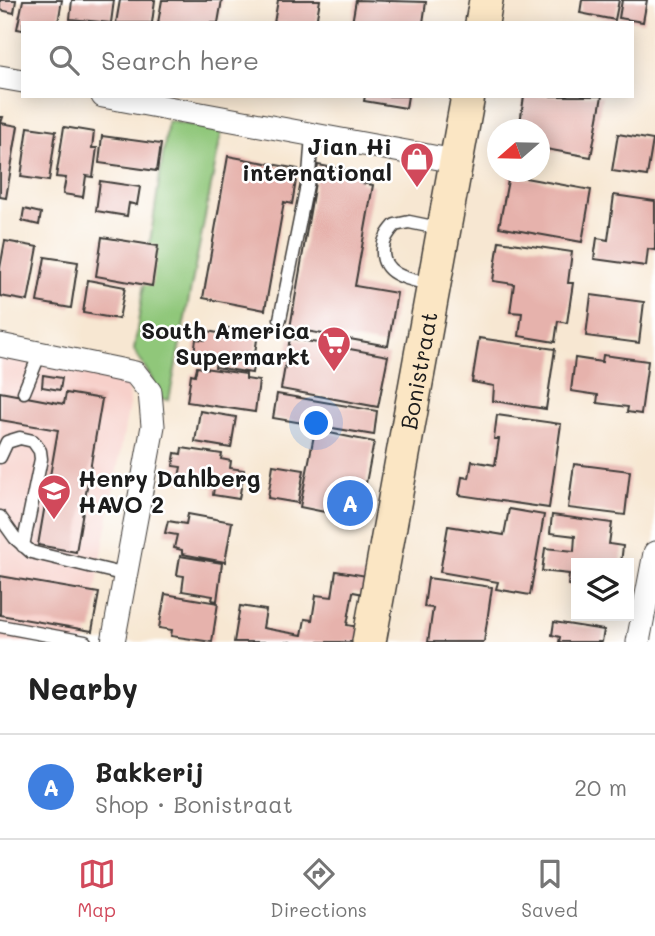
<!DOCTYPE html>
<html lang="en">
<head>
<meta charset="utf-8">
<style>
	body { margin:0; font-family:Mali,sans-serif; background:#f2f2f2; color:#222 }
	.controls { position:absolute; right:21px; bottom:21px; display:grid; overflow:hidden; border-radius:0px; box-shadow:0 4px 18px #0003 }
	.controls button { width:63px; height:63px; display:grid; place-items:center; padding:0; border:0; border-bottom:2px solid #e0e0e0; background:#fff; color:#222; font:35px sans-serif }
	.compass { position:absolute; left:487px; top:119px; width:63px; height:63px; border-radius:50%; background:#fff; box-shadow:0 4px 18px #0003; rotate:250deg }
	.you { position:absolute; left:317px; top:424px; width:24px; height:24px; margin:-18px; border:5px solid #fff; border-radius:50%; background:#1a73e8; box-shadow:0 0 0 10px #1a73e833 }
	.badge { display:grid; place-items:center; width:46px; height:46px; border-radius:50%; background:#d1495b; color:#fff; font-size:23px; font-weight:700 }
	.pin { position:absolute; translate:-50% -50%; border:4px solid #fff; box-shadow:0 2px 7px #0006 }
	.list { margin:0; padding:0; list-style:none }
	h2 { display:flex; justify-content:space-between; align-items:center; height:91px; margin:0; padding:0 28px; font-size:30px }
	h2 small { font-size:23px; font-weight:400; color:#767676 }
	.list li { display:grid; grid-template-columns:46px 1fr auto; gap:21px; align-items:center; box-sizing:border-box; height:105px; padding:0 28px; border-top:2px solid #e0e0e0 }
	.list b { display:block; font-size:26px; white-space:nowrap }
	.list p { margin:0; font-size:23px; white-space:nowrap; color:#767676 }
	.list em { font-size:23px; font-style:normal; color:#767676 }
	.icon { flex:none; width:38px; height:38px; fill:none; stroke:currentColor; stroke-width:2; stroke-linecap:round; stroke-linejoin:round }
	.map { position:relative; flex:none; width:655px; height:642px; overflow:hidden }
	.search { position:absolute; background:#fff; box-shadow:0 4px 18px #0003; left:21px; right:21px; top:21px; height:77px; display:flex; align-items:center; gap:18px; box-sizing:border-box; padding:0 24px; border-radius:0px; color:#767676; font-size:26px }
	.sheet { height:196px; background:#fff }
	nav { display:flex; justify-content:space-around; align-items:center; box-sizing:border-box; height:98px; border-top:2px solid #e0e0e0; background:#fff; font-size:19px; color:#767676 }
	nav a { display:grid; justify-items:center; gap:4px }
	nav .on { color:#d1495b }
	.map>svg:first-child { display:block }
	.built { fill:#f7d0ca }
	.green { fill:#90c77a; stroke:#56724b; stroke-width:2 }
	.building { fill:#e6b2ac }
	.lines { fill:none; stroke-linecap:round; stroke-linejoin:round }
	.lane-casing { stroke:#3d3a37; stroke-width:15 }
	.street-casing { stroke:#3d3a37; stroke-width:25 }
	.secondary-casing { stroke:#3d3a37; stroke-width:36 }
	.lane { stroke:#fff; stroke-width:12 }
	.street { stroke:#fff; stroke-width:23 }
	.secondary { stroke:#fbe6c4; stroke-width:33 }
	.labels { text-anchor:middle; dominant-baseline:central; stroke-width:5; stroke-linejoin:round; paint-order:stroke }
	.poi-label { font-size:23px; font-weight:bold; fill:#1c1c1c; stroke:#fff; text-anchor:end }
	.street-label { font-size:23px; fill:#1c1c1c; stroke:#fff }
</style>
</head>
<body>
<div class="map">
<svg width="655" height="642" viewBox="0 0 655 642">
	<rect width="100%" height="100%" fill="#fff"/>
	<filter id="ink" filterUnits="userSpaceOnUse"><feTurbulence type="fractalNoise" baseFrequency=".0143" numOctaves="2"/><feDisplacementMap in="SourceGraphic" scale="14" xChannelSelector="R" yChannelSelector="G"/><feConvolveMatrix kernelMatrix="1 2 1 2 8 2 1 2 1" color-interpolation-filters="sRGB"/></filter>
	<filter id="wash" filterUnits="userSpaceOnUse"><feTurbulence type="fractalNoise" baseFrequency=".00686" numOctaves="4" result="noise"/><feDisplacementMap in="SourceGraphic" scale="28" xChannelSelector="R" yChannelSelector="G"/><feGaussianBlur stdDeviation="1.57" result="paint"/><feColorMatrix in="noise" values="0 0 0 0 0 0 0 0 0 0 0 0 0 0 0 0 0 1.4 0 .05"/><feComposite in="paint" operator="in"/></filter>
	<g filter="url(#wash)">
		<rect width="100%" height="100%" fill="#f7e7d2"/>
		<path class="built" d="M0 352 119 376 128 386 130 399 86 642H0Z"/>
		<path class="green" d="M168 121 222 130 169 400 153 398 152 379 134 350Z"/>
		<g id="blocks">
			<path class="building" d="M0 0H16L14 13 0 10Z
				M23 0H62L58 23H23V30L17 29Z
				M72 0H114L111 23 70 19Z
				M120 0H155L152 23H116Z
				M162 0H222L218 23H158Z
				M278 0H320L316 23H274Z
				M356 0 426 2 423 23H352Z
				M582 0H619L615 20 580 13Z
				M622 0H647L643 22 619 18Z
				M365 96H408L406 108 364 101Z
				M524 96H602L591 157 540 148V130H519Z
				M0 117H3L1 123 18 126 6 198 0 197Z
				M28 127 56 131 49 181 21 177Z
				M64 127 94 132 92 148H97L93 177 86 176 83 197 63 194 66 178 56 177Z
				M618 134 653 140 647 176 612 171Z
				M102 136 161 144 157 171 99 163Z
				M228 156 298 169 292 204 284 202 265 310 203 298Z
				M318 165 362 173 361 183 373 185 355 286 397 293 388 346 290 328Z
				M509 175 591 190 582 242 499 227Z
				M100 181 140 187 137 205 129 203 127 216 96 211Z
				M614 195 655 201V250L648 249 646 266 594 259 597 238 608 240Z
				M24 209 41 213 39 225 22 221Z
				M102 237 158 246 152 286 96 276Z
				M5 241 38 247 28 301 0 296V268Z
				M499 241 572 252 568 283H573L567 323 558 321 555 342 519 336 522 313 510 312 514 284 493 281Z
				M45 257 78 262 71 308 37 302Z
				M88 280 125 287 119 319 83 313Z
				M591 295 644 302 639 343 586 336Z
				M223 327 258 333 252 373 215 367 216 361 202 359 203 355 194 353 196 339 205 340 207 331 223 334Z
				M290 338 388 356 378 407 281 389Z
				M479 338 555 349 546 409 493 401 494 386 472 382Z
				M603 355 648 361 641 414 627 412 628 407 597 403 598 395 571 391 575 358 602 362Z
				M197 367 246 374V379L259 381 255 412 187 402 191 374 195 375Z
				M43 375 62 378 60 390 42 387Z
				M0 392 64 404 66 393 102 399 76 552 38 545 58 430 0 420Z
				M277 394 377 411 374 435 273 418Z
				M200 411 236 417 231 448 195 442Z
				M497 415 561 424 549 508 459 495 462 477 469 478 472 461 495 465 499 439H494Z
				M315 430 374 442 359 519 300 507Z
				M182 448 222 454 221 459 231 461 230 468 244 470 239 499 213 495 214 487 178 482 181 467 173 466 175 453 181 454Z
				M574 464 630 471 625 515 568 508Z
				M273 465 304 470 298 503 268 498Z
				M509 509 544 515 530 595 496 589 498 582 440 572 448 526 504 535Z
				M188 514 232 522 225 562 182 554V550L174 548 177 535 165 533 168 521 186 524Z
				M552 515 612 523 609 544 623 546 621 563H576V586L568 585 569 574 542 571 545 548 574 551 575 536 550 533Z
				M180 556 222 563 217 601 212 600 213 596 182 591 184 576 177 575Z
				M336 571 367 576 364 594 353 592 347 625 364 628 362 642H234L240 606 266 610 263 628 302 635 305 619 312 620 316 595 332 597Z
				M0 576 99 593 92 631 0 615Z
				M428 578 492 587 484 642H428L433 608 424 607Z
				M165 594 218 603 212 642 171 636 172 630 159 628Z
				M554 622 604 630 602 642H559L560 637 552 635Z"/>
		</g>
	</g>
	<g filter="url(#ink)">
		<use href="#blocks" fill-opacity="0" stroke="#3d3a37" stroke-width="2"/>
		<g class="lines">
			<g class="lane-casing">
				<path id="lane" d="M433 285C414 280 381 277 383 250 383 240 388 233 395 225L409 222 443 229
					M280 319 309 175 312 135
					M24 392 40 353
					M0 457 7 442 20 438 33 441 40 451 41 459 23 546
					M0 517 15 538 31 552 126 575
					M0 626 85 642"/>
			</g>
			<g class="street-casing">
				<path id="street" d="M0 77 23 81
					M103 96 455 161
					M0 345 135 373 150 392 153 426 113 642
					M638 642 655 553"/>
			</g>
			<g class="secondary-casing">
				<g id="secondary">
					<path d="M482 23 486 0"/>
					<path id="s1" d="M369 642 468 96"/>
				</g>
			</g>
			<use href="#lane" class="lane"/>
			<use href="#street" class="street"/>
			<use href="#secondary" class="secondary"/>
		</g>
	</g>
	<defs>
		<g id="shop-pin" transform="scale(1.75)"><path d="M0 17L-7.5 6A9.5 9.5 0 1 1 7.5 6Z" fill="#d1495b" stroke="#fff"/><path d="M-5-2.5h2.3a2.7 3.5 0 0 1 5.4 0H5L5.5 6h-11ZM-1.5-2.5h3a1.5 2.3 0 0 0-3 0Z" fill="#fff"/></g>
		<g id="supermarket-pin" transform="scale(1.75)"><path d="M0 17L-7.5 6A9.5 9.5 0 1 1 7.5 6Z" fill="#d1495b" stroke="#fff"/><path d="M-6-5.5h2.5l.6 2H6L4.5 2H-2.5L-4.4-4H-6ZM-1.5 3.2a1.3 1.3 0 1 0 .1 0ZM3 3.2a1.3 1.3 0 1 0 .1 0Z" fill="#fff"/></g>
		<g id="school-pin" transform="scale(1.75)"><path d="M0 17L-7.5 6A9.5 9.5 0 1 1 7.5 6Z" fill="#d1495b" stroke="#fff"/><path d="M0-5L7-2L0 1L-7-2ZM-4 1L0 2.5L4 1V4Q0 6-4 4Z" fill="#fff"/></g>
	</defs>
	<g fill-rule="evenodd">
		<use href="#shop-pin" x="417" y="159"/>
		<use href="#supermarket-pin" x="334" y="343"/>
		<use href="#school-pin" x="54" y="491"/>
	</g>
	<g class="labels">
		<g class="poi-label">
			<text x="392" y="146">Jian Hi<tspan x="392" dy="26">international</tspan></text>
			<text x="310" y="330">South America<tspan x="310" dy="26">Supermarkt</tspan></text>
			<text x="78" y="478" text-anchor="start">Henry Dahlberg<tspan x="78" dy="26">HAVO 2</tspan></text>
		</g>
		<g class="street-label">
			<text stroke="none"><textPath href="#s1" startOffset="276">Bonistraat</textPath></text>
		</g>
	</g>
</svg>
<div class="controls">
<button><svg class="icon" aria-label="layers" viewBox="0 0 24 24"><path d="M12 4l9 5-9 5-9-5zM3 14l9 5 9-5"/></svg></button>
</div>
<svg class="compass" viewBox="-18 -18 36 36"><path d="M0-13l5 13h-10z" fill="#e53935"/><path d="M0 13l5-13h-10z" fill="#767676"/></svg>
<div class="you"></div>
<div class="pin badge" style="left:350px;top:503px;background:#3f7fe0">A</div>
<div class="search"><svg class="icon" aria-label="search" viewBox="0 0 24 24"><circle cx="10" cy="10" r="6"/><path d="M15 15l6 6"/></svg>Search here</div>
</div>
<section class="sheet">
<h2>Nearby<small></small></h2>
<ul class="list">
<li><span class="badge" style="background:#3f7fe0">A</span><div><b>Bakkerij</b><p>Shop · Bonistraat</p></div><em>20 m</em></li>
</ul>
</section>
<nav>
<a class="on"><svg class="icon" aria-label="map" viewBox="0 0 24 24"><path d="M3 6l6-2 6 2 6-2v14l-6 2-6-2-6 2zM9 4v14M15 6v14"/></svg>Map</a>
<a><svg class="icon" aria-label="directions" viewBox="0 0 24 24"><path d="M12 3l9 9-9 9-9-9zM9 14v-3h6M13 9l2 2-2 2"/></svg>Directions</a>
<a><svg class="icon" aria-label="saved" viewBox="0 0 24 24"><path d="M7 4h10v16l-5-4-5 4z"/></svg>Saved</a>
</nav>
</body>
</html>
